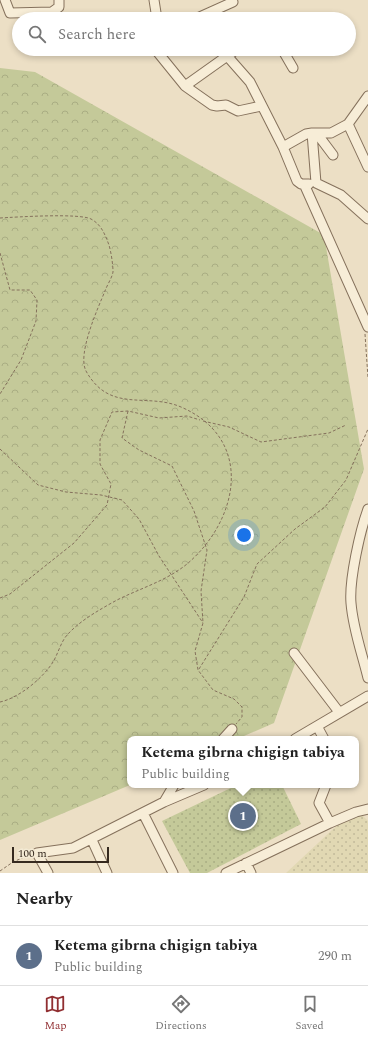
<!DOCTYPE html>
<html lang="en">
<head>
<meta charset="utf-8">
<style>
	body { margin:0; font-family:Spectral,serif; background:#f6f6f6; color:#222 }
	.scale { position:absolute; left:12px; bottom:10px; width:97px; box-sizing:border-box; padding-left:4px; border:2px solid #362a1f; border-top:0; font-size:11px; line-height:14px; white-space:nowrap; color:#362a1f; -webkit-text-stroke:3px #f3ead4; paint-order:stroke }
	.you { position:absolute; left:244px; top:535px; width:14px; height:14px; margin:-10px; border:3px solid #fff; border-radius:50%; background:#1a73e8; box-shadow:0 0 0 6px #1a73e833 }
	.badge { display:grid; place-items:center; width:26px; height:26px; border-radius:50%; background:#912f32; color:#fff; font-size:13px; font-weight:700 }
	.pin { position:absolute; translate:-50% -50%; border:2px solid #fff; box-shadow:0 1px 4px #0006 }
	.popup { position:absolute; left:127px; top:736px; width:232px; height:52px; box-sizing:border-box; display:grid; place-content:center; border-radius:8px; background:#fff; filter:drop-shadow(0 1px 3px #0005); font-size:13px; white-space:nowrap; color:#767676 }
	.popup b { font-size:15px; color:#222 }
	.popup::after { content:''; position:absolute; left:50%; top:100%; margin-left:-8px; border:8px solid transparent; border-top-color:#fff }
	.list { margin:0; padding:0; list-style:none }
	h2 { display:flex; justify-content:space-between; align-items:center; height:52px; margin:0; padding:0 16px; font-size:17px }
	h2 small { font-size:13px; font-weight:400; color:#767676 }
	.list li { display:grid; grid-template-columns:26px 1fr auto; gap:12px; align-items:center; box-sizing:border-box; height:60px; padding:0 16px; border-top:1px solid #e0e0e0 }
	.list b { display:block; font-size:15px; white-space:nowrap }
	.list p { margin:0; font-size:13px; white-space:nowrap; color:#767676 }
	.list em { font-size:13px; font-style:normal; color:#767676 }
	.icon { flex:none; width:22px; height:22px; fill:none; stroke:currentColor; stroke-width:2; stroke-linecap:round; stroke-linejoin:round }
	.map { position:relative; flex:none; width:368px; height:873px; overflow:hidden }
	.search { position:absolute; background:#fff; box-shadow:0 2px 6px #0003; left:12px; right:12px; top:12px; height:44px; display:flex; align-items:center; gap:10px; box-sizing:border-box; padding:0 14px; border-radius:22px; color:#767676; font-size:15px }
	.sheet { height:112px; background:#fff }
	nav { display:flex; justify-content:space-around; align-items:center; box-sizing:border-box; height:56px; border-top:1px solid #e0e0e0; background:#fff; font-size:11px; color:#767676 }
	nav a { display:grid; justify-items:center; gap:2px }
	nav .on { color:#912f32 }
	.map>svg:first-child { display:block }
	.farmland { fill:url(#farmland-dots) }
	.forest { fill:url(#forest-crowns) }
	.park { fill:url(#park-dots) }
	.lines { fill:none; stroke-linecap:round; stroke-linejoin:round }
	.minor-casing { stroke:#85715c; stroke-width:11 }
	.path { stroke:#85715c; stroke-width:1; stroke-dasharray:3 2; stroke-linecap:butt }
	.minor { stroke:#f7edd7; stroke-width:9 }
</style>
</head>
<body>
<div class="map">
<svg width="368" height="873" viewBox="0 0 368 873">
	<defs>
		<pattern id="farmland-dots" width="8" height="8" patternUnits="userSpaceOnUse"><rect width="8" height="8" fill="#e1d8b3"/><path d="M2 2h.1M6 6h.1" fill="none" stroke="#c2ba9a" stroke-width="1.8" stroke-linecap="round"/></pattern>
		<pattern id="forest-crowns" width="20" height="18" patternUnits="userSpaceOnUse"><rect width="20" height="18" fill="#c4c999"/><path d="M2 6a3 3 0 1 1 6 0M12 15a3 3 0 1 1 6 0" fill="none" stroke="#a9ad83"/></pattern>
		<pattern id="park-dots" width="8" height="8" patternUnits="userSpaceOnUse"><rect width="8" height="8" fill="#c4c999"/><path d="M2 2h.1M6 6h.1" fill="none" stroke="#a9ad83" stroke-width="1.8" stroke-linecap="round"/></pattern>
	</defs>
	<rect width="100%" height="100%" fill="#ecdfc5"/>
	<path class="farmland" d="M356 809 368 821V873H286L332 830Z"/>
	<path class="forest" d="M0 68 35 72 324 235 364 469 274 723 237 739H130V785L0 840Z"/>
	<path class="park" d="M237 785H282L301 824 207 873H190L162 821Z"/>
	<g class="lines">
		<g class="minor-casing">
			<path id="minor" d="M5 0 10 13 52 12 59 7V0
				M154 0 157 19
				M195 19 233 2
				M155 49 185 86 237 49
				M221 49 250 82 283 147
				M282 49 293 68
				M185 86 212 105 217 106 226 105 238 111 261 106
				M368 96 348 124 368 167
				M348 124 331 133H312L316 183 341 195 368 219
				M318 135 333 155
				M304 184 368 327
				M309 184H301L297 181 283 147 306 134 312 133
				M368 509C360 531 349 580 351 603 353 629 362 653 368 678
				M294 653 339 712
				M317 726 324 739
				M223 739 232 729
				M295 739 368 696
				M164 802 174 785
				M143 813 173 873
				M330 823 356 812 368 809
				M92 840 107 873
				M246 863 251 873
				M48 873 37 853 73 848 164 802 204 785
				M226 873 330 823 319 803 326 785"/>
		</g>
		<path class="path" d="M0 218C17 217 79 213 91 219 102 225 105 235 109 245 111 252 113 264 113 272 112 278 107 285 105 291 98 308 77 354 86 371 110 414 146 392 181 407 255 439 239 520 187 564 166 581 141 588 117 600 99 610 81 620 68 634 61 641 58 654 53 662 43 678 19 698 0 702
			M0 253 10 290H30L37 300 36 321 21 360 0 394
			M365 334 368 378
			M128 411 122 438 139 450 172 466 194 511 207 550 201 591 203 623 195 651 198 670 213 690 234 699 242 707V717L236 724
			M203 421 229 427 261 442 329 433 346 425
			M0 449 38 485 66 492 101 495 122 500 139 519 159 556 203 623
			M0 598 10 594 74 543 107 505 111 484 100 464V440L112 412 128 411 159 418 187 416 200 420
			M199 669 244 597 257 564 295 529 325 507 346 480 368 429
			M0 871 13 862 29 855"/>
		<use href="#minor" class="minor"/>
	</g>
</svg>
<div class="scale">100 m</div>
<div class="you"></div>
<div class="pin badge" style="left:243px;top:816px;background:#5c6f8a">1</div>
<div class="popup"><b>Ketema gibrna chigign tabiya</b>Public building</div>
<div class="search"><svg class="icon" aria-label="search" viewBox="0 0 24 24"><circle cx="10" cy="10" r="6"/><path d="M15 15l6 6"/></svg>Search here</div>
</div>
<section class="sheet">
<h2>Nearby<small></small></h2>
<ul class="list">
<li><span class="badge" style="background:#5c6f8a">1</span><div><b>Ketema gibrna chigign tabiya</b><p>Public building</p></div><em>290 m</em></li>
</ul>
</section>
<nav>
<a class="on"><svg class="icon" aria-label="map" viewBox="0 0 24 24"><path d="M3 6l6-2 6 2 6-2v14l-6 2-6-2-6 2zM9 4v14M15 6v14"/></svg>Map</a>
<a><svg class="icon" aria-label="directions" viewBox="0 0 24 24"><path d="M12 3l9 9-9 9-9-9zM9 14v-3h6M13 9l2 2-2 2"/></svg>Directions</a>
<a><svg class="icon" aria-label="saved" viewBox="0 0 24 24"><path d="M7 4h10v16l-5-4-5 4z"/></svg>Saved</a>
</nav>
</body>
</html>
